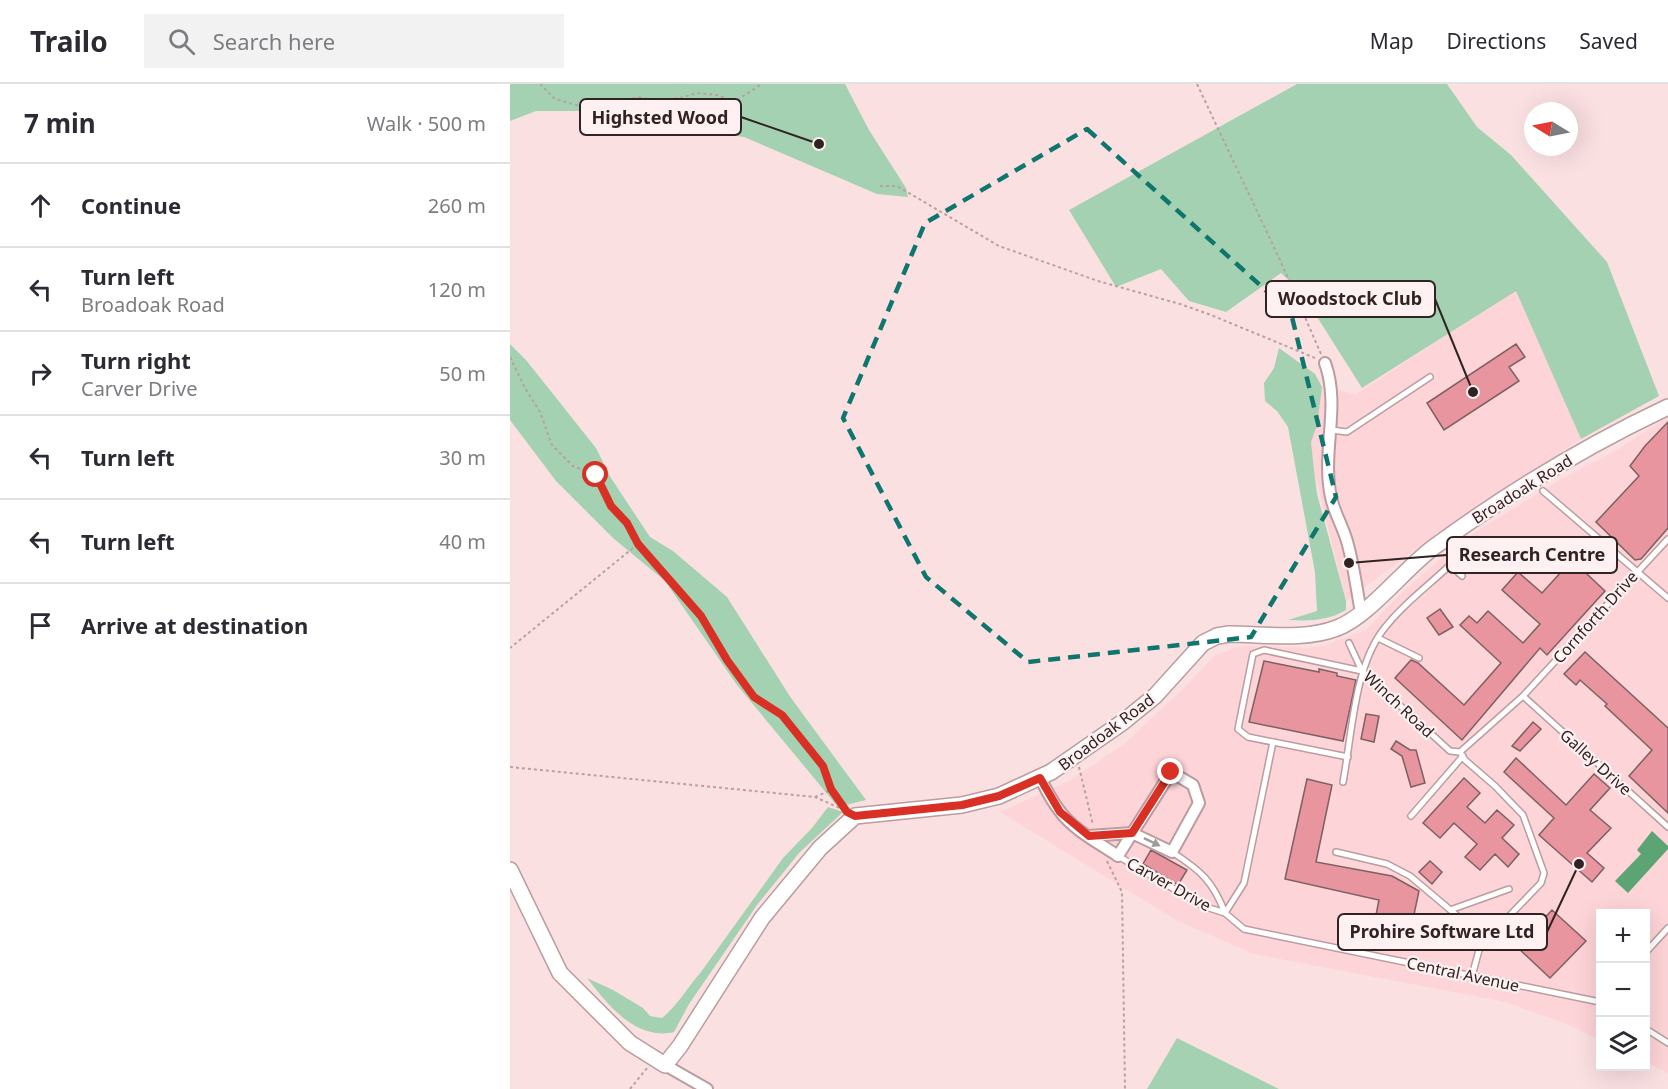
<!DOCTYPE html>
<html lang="en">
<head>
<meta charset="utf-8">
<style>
	body { margin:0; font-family:"Noto Sans",sans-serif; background:#f2f2f3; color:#2b2b33 }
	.controls { position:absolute; right:18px; bottom:18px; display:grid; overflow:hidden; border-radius:0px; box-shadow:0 6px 24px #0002 }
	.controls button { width:54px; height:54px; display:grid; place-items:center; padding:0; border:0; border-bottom:2px solid #e1e1e2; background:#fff; color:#2b2b33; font:30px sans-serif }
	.compass { position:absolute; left:1014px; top:18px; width:54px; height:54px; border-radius:50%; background:#fff; box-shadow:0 6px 24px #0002; rotate:280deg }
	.stop { position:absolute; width:18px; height:18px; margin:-14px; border:4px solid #d93025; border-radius:50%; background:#fff }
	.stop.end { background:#d93025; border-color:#fff; box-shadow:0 2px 6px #0008 }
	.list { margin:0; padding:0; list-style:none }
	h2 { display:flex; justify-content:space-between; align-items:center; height:78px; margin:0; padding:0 24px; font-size:26px }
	h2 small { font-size:20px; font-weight:400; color:#7c7c81 }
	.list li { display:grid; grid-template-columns:39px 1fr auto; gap:18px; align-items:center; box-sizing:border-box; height:84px; padding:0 24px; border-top:2px solid #e1e1e2 }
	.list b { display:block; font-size:22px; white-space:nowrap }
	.list p { margin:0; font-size:20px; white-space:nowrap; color:#7c7c81 }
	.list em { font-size:20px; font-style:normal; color:#7c7c81 }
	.icon { flex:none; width:33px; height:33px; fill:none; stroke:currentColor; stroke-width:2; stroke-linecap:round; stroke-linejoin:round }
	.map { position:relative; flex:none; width:1158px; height:1005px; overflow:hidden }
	header { display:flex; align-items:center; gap:36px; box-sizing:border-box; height:84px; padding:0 30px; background:#fff; border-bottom:2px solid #e1e1e2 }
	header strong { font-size:28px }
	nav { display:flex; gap:33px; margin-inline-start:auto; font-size:21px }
	.search { width:420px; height:54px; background:#f2f2f3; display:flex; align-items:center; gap:15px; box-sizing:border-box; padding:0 21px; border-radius:0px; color:#7c7c81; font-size:22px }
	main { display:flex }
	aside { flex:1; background:#fff }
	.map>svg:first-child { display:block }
	.built { fill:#fdd4d7 }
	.green { fill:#a4d1b1 }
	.water { fill:#5ca474 }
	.building { fill:#e9959f; stroke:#7c6062; stroke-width:1.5 }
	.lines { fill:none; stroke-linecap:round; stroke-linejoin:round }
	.lane-casing { stroke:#bb9c9f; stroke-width:8 }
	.street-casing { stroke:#bb9c9f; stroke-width:14 }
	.secondary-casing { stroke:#bb9c9f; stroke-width:18 }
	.path { stroke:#b7a1a3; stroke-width:2; stroke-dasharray:3 3; stroke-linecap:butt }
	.lane { stroke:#fff; stroke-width:5 }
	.street { stroke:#fff; stroke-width:10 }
	.secondary { stroke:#fff; stroke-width:15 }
	.oneway { fill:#a19c9c }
	.route { stroke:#d93025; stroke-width:8 }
	.marked { fill:none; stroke:#0f766e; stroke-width:4.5; stroke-dasharray:12 8; stroke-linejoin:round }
	.labels { text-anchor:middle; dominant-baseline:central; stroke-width:4.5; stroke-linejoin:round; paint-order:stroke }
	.street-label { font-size:16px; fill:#2f2324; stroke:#fff1f2 }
	.leader { fill:none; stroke:#2f2324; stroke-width:2 }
	.callout-dot { fill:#2f2324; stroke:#fff1f2; stroke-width:2 }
	.callout { fill:#fff1f2; stroke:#2f2324; stroke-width:2 }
	.callout-label { font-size:18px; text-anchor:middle; font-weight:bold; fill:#2f2324 }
</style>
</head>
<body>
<header>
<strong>Trailo</strong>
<div class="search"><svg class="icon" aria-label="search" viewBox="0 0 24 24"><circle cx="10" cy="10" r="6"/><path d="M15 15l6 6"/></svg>Search here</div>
<nav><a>Map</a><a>Directions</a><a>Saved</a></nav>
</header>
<main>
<aside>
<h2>7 min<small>Walk · 500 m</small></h2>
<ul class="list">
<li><svg class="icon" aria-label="ahead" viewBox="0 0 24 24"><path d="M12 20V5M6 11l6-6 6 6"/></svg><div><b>Continue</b></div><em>260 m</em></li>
<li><svg class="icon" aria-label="left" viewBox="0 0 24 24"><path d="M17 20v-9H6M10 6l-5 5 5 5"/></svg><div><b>Turn left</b><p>Broadoak Road</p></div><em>120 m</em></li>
<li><svg class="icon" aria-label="right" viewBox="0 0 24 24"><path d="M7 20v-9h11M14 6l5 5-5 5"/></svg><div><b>Turn right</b><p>Carver Drive</p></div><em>50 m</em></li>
<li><svg class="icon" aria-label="left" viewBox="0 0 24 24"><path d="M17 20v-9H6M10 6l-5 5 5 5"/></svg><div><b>Turn left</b></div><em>30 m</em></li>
<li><svg class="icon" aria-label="left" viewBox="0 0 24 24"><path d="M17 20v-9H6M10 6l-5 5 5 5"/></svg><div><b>Turn left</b></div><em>40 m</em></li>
<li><svg class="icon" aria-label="arrive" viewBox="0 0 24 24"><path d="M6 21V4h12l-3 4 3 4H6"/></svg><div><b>Arrive at destination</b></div></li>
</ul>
</aside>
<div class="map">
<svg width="1158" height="1005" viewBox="0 0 1158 1005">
	<rect width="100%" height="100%" fill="#fbe0e2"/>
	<path class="built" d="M1006 206 1071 355 926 450 836 517 804 386 801 358 812 303 846 310Z
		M1158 333V989L1136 978V830H1090V956L1059 941 996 918 744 870 666 836 490 728 561 696 614 660 674 604 704 572 723 564 738 562 794 564 813 562 856 546 886 514 938 468 975 442 1053 394 1110 364Z"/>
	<path class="green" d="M0 0H335L359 46 396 104 398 113 367 110 234 53 172 44 139 50 71 27H26L0 37Z
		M787 0H937L967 43 1001 71 1097 178 1149 312 1071 355 1006 207 852 304 792 209 771 189 716 228 679 217 651 185 606 203 559 126Z
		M0 260 16 276 86 364 101 394 140 453 163 467 217 513 281 614 356 716 328 723 227 601 155 497 103 454 46 397 0 336Z
		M769 264 805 290 812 303 807 341 801 358 804 386 807 410 836 517V526C817 537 800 537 778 536L807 527 805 488 778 343 767 327 755 317 754 299 764 284Z
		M318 723 333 728 290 768 247 821 179 920 164 948C126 957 98 921 77 894L103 906 133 924 140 932 152 934C168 921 177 904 191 888L273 774 302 744Z
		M667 954 769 1005H637Z"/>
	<path class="water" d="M1142 747 1158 762V765L1118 809 1105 797 1131 770 1127 766Z"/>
	<path class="building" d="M1006 260 1015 273 999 283 1009 297 934 346 917 319Z
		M1158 338V444L1131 475 1125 476 1086 438 1129 392 1120 382 1135 362Z
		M1062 476 1095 507 1037 571 1030 564 952 656 885 594 901 576 908 579 954 621 991 579 950 541 959 532 967 539 978 527 1013 559 1030 540 992 506 1008 488 1032 509Z
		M930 525 943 543 929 551 917 534Z
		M1075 568 1158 644V729L1119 692 1142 666 1095 622 1097 620 1070 596 1066 601 1054 590Z
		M754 577 809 588V585L827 589V592L846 596 833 657 739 638Z
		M856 630 869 632 864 658 851 655Z
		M1023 638 1031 645 1010 667 1002 662Z
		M886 657 900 666H906L915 699 901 703 892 672 881 665Z
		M1006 674 1056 721 1084 690 1100 704 1080 726 1101 744 1077 769 1094 784 1082 798 1029 751 1044 734 994 688Z
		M954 694 970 709 957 723 975 739 987 726 1004 741 992 754 1009 770 998 783 985 770 970 786 955 773 967 760 944 739 930 754 913 739Z
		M797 695 822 701 806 778 882 792 909 807 899 854 863 846 869 816 775 795Z
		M641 766 677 786 668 801 633 780Z
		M920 777 932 788 922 800 909 788Z
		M1042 826 1076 857 1040 894 1007 863Z"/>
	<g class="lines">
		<g class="lane-casing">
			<path id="lane" d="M821 346 837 348 920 293
				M1033 407 1158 514
				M868 554 909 574
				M839 559 852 587 940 667 950 668
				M1013 612 1158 743
				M950 668 1013 612 1158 455
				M950 668 955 676 985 702 1013 731 1034 789 1031 799 976 856 969 866 962 892
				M838 673 738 653 728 645 743 570 754 566 852 587
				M833 698C842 651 844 584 873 546 892 521 918 502 940 481L952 492
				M901 732 953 672
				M662 768C690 786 703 797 715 829
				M826 768 877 780 900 792 976 856
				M608 772 693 822 715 829 734 845 1090 918
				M940 826 999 805
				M715 829 734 799 763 658
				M1136 868 1158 844
				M1136 945 1158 959"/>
		</g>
		<g class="street-casing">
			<path id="street" d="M815 279C831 323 811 368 821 413 824 429 834 444 838 461 844 483 847 507 851 529
				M530 694C536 705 541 716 549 726 563 746 589 759 608 772 625 744 644 716 661 688L683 701 689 719 662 768 622 749 579 752
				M155 981 197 1005"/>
		</g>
		<g class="secondary-casing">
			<path id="secondary" d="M0 786 50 889 120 959 155 981 170 962 252 834 310 764 345 732 452 721 489 712 541 688 613 638 645 612 693 559 707 552 719 550C754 550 793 557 827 544 859 532 895 484 924 463 998 409 1075 362 1158 323"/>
		</g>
		<path class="path" d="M30 0 45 15 84 26 128 13 143 16 170 14 187 9 207 11 224 18 252 0
			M687 0 770 176 811 270
			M370 102H387L489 162 588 197 670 220 701 231 805 274
			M0 273 15 304 30 328 42 361 63 382 86 391 101 422 116 439 128 460 0 564
			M128 460 191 532 217 576 244 613 272 631 313 682 322 705 335 725
			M0 683 305 713 332 725
			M569 683 583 741
			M305 713 321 706
			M597 777 612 808 615 1005
			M120 1005 137 984"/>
		<use href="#lane" class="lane"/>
		<use href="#street" class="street"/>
		<use href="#secondary" class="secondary"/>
	</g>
	<defs><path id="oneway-solid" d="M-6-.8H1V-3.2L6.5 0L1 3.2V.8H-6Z" transform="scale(1.5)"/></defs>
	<use class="oneway" href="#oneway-solid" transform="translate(642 758) rotate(26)"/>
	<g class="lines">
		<path class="route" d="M86 391 101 422 117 439 128 460 191 532 217 576 244 613 272 631 313 682 321 705 337 728 345 732 452 721 489 712 530 694 550 728 579 752 622 749 661 688"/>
	</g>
	<path class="marked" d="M577 45 781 229 826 413 741 553 518 578 416 493 333 334 415 139Z"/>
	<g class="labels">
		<g class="street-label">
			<text transform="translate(1012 405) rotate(-32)">Broadoak Road</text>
			<text transform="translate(1085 533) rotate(-48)">Cornforth Drive</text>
			<text transform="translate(889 620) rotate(43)">Winch Road</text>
			<text transform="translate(596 648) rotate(-37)">Broadoak Road</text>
			<text transform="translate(1086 678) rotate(42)">Galley Drive</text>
			<text transform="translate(659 800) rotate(29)">Carver Drive</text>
			<text transform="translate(953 890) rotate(12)">Central Avenue</text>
		</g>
	</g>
	<path class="leader" d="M309 60L231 33M963 308L925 215M839 479L937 471M1069 780L1037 848"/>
	<g class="callout-dot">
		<circle cx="309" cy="60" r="6"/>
		<circle cx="963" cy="308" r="6"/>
		<circle cx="839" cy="479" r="6"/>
		<circle cx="1069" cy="780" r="6"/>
	</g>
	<g class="callout">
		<rect x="70" y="15" width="161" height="36" rx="6"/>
		<rect x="756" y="197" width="169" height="36" rx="6"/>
		<rect x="937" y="453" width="170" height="36" rx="6"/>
		<rect x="828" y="830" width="209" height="36" rx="6"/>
	</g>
	<g class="callout-label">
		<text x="150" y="40">Highsted Wood</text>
		<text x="840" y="221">Woodstock Club</text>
		<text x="1022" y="477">Research Centre</text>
		<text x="932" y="854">Prohire Software Ltd</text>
	</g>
</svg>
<div class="controls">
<button>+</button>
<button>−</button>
<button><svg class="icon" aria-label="layers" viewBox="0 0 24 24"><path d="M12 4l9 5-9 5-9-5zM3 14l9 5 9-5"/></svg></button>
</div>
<svg class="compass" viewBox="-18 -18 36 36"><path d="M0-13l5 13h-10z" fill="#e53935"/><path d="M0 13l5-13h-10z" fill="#7c7c81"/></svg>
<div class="stop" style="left:86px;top:391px"></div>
<div class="stop end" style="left:661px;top:688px"></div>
</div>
</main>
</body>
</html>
